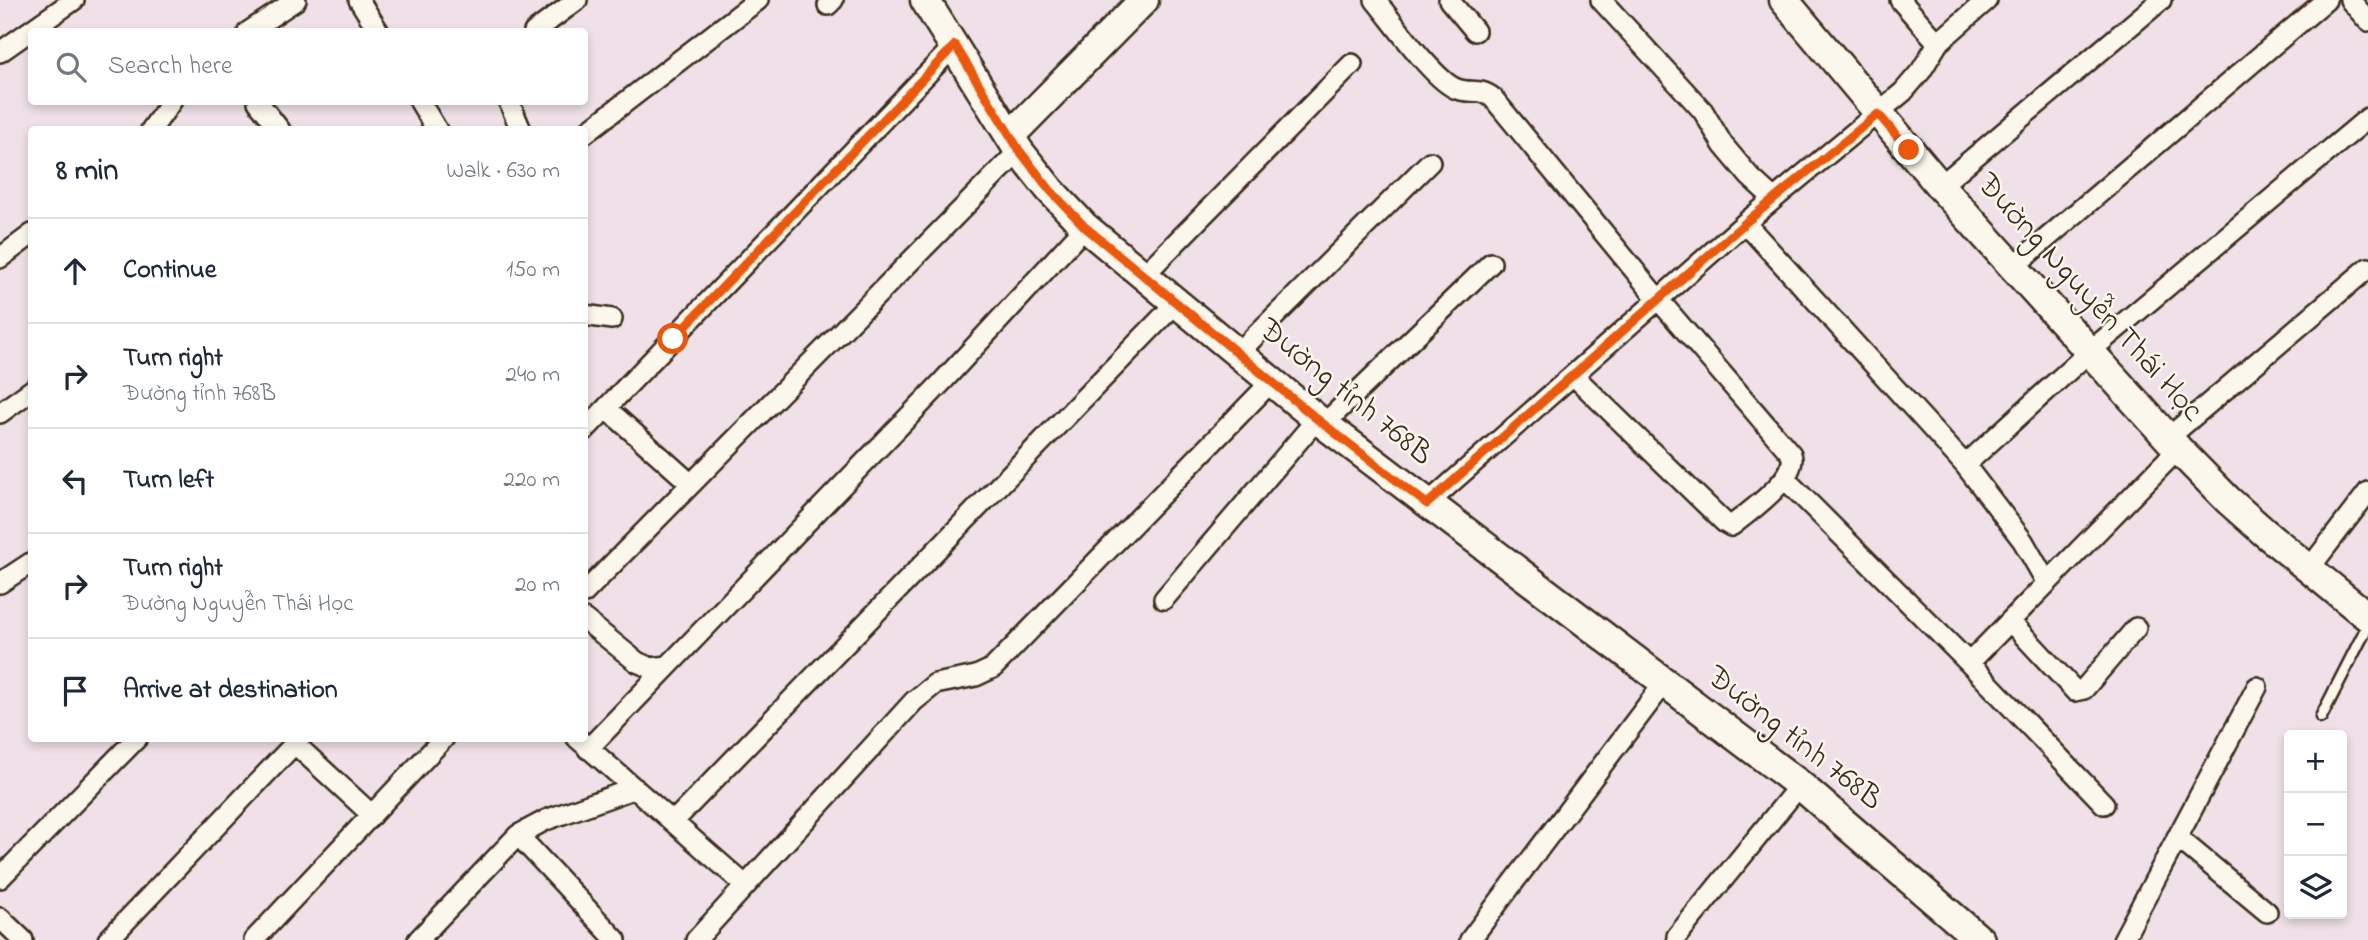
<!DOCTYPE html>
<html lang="en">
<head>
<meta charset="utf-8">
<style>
	body { margin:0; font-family:"Indie Flower",sans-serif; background:#f2f2f3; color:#1f2937 }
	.controls { position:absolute; right:21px; bottom:21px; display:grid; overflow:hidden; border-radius:7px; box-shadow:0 4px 10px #0003 }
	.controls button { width:63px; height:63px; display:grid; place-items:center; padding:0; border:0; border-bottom:2px solid #e0e1e3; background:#fff; color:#1f2937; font:35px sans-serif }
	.stop { position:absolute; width:21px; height:21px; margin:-16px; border:5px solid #ea580c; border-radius:50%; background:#fff }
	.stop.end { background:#ea580c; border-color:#fff; box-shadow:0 2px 7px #0008 }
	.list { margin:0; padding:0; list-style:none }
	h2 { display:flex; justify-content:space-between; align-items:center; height:91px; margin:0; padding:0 28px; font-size:30px }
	h2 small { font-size:23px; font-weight:400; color:#747a83 }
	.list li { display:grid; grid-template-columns:46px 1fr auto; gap:21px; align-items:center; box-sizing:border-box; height:105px; padding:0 28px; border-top:2px solid #e0e1e3 }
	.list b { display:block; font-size:26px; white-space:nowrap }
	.list p { margin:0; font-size:23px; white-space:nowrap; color:#747a83 }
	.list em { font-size:23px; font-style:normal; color:#747a83 }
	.icon { flex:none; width:38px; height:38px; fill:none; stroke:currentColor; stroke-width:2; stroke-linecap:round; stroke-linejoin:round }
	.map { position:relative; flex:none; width:2368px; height:940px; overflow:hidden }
	.search { position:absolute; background:#fff; box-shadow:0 4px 10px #0003; left:28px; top:28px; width:560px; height:77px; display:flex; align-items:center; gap:18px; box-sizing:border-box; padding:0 24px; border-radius:7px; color:#747a83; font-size:26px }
	.panel { position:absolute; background:#fff; box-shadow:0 4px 10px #0003; left:28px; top:126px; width:560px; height:616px; border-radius:7px }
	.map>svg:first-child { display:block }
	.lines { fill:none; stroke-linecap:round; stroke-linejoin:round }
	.lane-casing { stroke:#3b2a1e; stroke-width:15 }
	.street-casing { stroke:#3b2a1e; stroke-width:24 }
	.secondary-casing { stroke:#3b2a1e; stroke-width:33 }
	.lane { stroke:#fbf7ec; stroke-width:10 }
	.street { stroke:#fbf7ec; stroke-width:19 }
	.secondary { stroke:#fbf7ec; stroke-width:28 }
	.route { stroke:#ea580c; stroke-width:9 }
	.labels { text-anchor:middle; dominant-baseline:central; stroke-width:5; stroke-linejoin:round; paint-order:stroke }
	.street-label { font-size:32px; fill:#3b2a1e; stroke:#fbf7ec }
</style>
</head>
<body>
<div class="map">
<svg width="2368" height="940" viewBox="0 0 2368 940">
	<rect width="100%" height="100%" fill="#efe1e7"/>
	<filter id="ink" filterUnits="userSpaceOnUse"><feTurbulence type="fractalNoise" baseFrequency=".0143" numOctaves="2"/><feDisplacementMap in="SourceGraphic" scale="14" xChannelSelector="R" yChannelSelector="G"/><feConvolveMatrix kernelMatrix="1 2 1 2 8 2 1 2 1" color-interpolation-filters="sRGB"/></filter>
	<g filter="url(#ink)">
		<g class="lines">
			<g class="lane-casing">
				<path id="lane" d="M2321 717 2368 625"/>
			</g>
			<g class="street-casing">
				<path id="street" d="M359 0 379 32
					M1375 0C1392 20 1435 82 1457 89 1470 94 1480 87 1493 98L1658 299 1791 454C1800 476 1748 513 1731 526L1724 522 1573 375
					M1449 0 1475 31
					M1601 0 1703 111 1723 145 1750 177 1774 199
					M1900 0 1938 43
					M2350 0 2368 21
					M828 5 833 0
					M248 32 296 0
					M534 32 577 0
					M0 52 74 0
					M258 102 280 130
					M420 102 437 130
					M509 102 521 130
					M151 130 171 102
					M584 134 758 0
					M1940 186 2161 0
					M1745 223 1965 465 2089 352 2368 118
					M0 258 32 234
					M2013 267 2326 0
					M1144 275 1352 64
					M584 315 612 319
					M1238 353 1430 162
					M606 408 691 484
					M0 413 32 390
					M1324 424 1491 263
					M584 431 955 45
					M2168 438 2368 268
					M1965 465 2023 541 2047 583
					M1785 479 1969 663 2104 804
					M1427 504 1745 223 1903 92 1921 71 1938 43 1987 0
					M2309 569 2368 492
					M0 583 32 562
					M584 593 1019 151
					M1164 599 1317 419
					M584 619 637 662 651 668 668 666
					M2010 621 2075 691 2084 689 2136 628
					M1969 663 2178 449
					M577 738 745 885
					M295 744 372 815
					M588 749 943 381 1085 227
					M673 822 1177 302
					M2177 837 2267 912
					M0 878 137 738
					M0 918 23 940
					M1677 936 1800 785
					M108 940 300 738
					M254 940 444 738
					M418 940 518 835
					M616 940 518 835 546 820 635 788
					M696 940 914 701 935 684 976 676 993 668 1272 381
					M1470 940 1665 682
					M2123 940 2257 687"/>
			</g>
			<g class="secondary-casing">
				<path id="secondary" d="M925 0 1019 151 1050 190 1085 227 1317 419 1800 785 1980 940
					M1784 0 1940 186 2178 449 2228 500 2264 532 2368 617
					M1010 136 1144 0"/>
			</g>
			<use href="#lane" class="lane"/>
			<use href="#street" class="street"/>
			<use href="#secondary" class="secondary"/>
		</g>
	</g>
	<g class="lines" filter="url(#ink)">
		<path class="route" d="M673 339 955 45 1019 150 1050 190 1085 227 1317 419 1427 504 1745 223 1878 114 1909 150"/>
	</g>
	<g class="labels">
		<g class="street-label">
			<text transform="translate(2089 298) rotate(48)">Đường Nguyễn Thái Học</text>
			<text transform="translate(1345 393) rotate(39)">Đường tỉnh 768B</text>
			<text transform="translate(1794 739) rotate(38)">Đường tỉnh 768B</text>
		</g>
	</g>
</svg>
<div class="controls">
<button>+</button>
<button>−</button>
<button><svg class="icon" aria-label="layers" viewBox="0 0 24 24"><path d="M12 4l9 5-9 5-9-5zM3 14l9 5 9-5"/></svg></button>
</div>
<div class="stop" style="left:673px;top:339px"></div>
<div class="stop end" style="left:1909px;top:150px"></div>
<div class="search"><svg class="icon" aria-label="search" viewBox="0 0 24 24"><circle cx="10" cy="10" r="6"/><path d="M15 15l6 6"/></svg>Search here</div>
<section class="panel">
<h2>8 min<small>Walk · 630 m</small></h2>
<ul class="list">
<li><svg class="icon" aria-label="ahead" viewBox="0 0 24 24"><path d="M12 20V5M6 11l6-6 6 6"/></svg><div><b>Continue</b></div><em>150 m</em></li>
<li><svg class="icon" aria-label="right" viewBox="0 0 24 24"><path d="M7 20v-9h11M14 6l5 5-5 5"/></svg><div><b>Turn right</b><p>Đường tỉnh 768B</p></div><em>240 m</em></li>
<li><svg class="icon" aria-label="left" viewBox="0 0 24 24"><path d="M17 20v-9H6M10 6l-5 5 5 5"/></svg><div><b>Turn left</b></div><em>220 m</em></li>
<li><svg class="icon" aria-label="right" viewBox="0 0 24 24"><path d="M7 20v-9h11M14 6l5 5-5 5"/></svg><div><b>Turn right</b><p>Đường Nguyễn Thái Học</p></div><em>20 m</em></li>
<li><svg class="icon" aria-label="arrive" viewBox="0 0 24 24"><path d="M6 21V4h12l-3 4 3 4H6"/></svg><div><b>Arrive at destination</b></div></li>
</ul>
</section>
</div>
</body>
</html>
